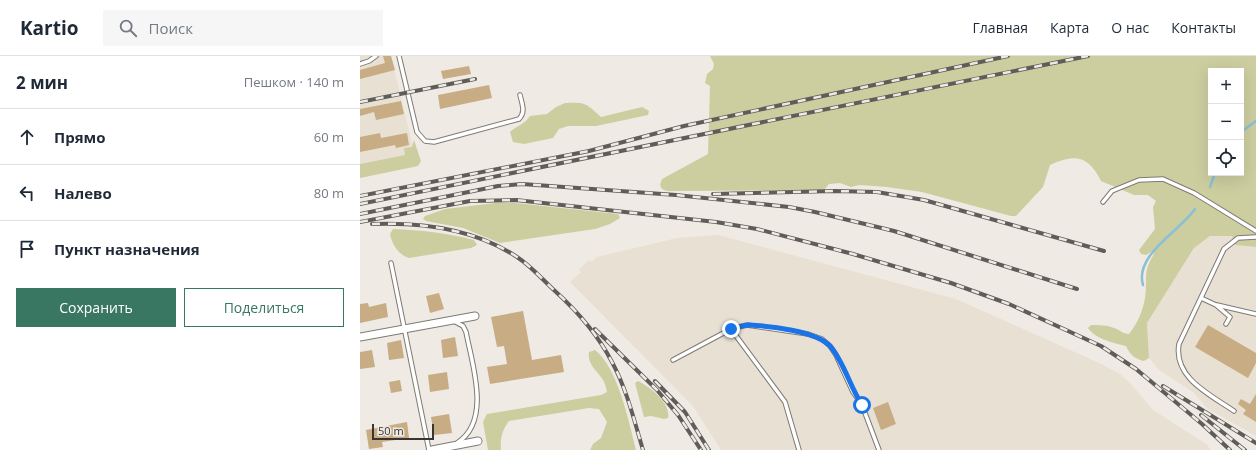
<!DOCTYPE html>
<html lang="ru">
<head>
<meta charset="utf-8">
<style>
	body { margin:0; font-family:"Open Sans",sans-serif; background:#f6f6f7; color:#1f2937 }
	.controls { position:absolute; right:12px; top:12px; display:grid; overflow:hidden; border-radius:0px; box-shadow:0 4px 16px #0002 }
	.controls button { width:36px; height:36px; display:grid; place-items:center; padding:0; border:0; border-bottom:1px solid #e0e1e3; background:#fff; color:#1f2937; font:20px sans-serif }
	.scale { position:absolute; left:12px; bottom:10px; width:62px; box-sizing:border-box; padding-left:4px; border:2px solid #383633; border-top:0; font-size:11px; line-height:14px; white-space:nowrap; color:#383633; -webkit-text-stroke:3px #efeae4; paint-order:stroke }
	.stop { position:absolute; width:12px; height:12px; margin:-9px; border:3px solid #1a73e8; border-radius:50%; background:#fff }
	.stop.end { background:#1a73e8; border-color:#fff; box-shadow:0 1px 4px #0008 }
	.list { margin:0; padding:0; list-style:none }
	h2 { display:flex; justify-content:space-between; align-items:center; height:52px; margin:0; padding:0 16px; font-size:17px }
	h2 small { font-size:13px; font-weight:400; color:#747a83 }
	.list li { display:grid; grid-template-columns:26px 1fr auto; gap:12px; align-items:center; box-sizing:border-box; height:56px; padding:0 16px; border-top:1px solid #e0e1e3 }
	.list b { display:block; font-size:15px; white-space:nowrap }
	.list em { font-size:13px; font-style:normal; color:#747a83 }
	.actions { display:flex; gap:8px; padding:12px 16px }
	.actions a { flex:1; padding:9px 0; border:1px solid #397763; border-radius:0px; text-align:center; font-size:14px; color:#397763 }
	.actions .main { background:#397763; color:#fff }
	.icon { flex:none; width:22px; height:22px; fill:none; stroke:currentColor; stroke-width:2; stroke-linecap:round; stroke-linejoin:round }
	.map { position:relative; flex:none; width:896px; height:394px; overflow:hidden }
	header { display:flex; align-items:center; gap:24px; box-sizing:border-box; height:56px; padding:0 20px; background:#fff; border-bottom:1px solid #e0e1e3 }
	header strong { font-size:19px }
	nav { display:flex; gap:22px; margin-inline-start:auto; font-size:14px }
	.search { width:280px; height:36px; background:#f6f6f7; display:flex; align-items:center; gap:10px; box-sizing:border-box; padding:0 14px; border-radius:0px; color:#747a83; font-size:15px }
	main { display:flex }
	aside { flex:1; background:#fff }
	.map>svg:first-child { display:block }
	.built { fill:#e8e0d3 }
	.green { fill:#cccea0; fill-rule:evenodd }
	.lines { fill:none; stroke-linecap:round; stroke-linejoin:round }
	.stream { stroke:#8bc0d4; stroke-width:2.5 }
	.building { fill:#c7ac84 }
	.service-casing { stroke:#7e7a74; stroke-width:5.5 }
	.minor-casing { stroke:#7e7a74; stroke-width:9 }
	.service { stroke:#fff; stroke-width:3.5 }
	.minor { stroke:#fff; stroke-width:7 }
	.rail-casing { stroke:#5f5d59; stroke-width:4 }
	.rail { stroke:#efeae4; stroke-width:2.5; stroke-dasharray:8; stroke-linecap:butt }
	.route { stroke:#1a73e8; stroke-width:5 }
</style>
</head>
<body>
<header>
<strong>Kartio</strong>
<div class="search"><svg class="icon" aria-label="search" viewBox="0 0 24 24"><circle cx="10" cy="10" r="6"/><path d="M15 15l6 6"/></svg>Поиск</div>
<nav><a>Главная</a><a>Карта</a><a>О нас</a><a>Контакты</a></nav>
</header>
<main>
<aside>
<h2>2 мин<small>Пешком · 140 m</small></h2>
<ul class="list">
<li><svg class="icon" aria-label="ahead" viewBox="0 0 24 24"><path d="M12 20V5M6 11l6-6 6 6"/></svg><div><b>Прямо</b></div><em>60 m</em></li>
<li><svg class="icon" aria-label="left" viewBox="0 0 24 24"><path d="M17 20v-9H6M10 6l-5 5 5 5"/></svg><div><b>Налево</b></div><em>80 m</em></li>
<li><svg class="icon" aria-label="arrive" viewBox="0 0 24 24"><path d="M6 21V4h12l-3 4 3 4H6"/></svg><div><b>Пункт назначения</b></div></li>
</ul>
<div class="actions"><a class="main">Сохранить</a><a>Поделиться</a></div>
</aside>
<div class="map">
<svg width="896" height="394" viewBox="0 0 896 394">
	<rect width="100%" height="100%" fill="#efeae4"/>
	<path class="built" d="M0 0H31L53 91 46 99 0 108Z
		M358 179 596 243 739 307 760 318 770 327 793 354 846 388 851 394H361L333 350 210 226 221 216 219 213 229 204 231 206 237 201 317 182Z
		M859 179 872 180 875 189 896 191V380L848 353 834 337 799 314 789 302 787 267 834 192 850 180Z"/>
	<path class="green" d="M350 0H896V191L875 189 872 180H850L834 192 787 267 789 302 784 305C775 303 770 299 766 290 754 287 735 283 728 272L731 269C739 269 747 269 754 272 760 274 763 278 769 278 777 268 783 255 785 242 788 221 782 217 794 198L793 195 786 199 781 198 779 194 795 173 793 151 796 145 788 139H774L741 125C728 99 715 98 690 109L683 131 656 160H651L562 136 527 131 499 129 491 131 480 127 469 128 464 134 307 135 302 133 300 129 302 123 348 98 350 30 345 27 347 18 353 13 354 8ZM851 15H881V117H851Z
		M205 47C225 46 226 47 241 61L282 51 289 55 288 59 236 70H208L199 73 193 82 164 88 153 86 150 76C157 69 163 70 170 60L187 58 196 51Z
		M54 84 61 105 58 110 0 122V108L45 99 44 92 52 91Z
		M135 147H156L258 158 260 162 250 168 235 173 140 187 103 172 66 165 63 163 65 160 85 153Z
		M33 173C61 174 87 177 114 184L117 189 111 192 49 202C39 199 32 189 30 178Z
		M235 294C258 312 269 366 276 394H230L233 388 241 382 247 366 239 353 229 352 149 365C142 374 140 383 141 394H128L123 366 127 358 241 339 247 336C246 332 245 327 243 324 237 314 227 309 229 296Z
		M278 325C290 331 311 347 308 362L304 363 291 360 284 361 275 327Z"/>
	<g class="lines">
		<path class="stream" d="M881 76 896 65
			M850 131 855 117
			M783 229C774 199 820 175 835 153"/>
	</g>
	<path class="building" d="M23 0H31L35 14 0 23V14L25 7Z
		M109 10 111 18 83 23 81 15Z
		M129 29 132 42 80 53 78 39Z
		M41 45 44 58 16 64 14 56 0 60V53Z
		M20 77 21 82 47 77 49 89 36 92 35 89 0 96V81Z
		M79 237 84 253 70 257 66 240Z
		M8 247 9 251 26 247 28 261 0 267V248Z
		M163 255 172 304 201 299 204 316 130 328 127 311 147 308 144 290 137 291 131 261Z
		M848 269 896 297V307L888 322 835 291Z
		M95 281 98 300 83 302 81 284Z
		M41 284 44 302 29 304 27 287Z
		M12 294 15 311 0 313V296Z
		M87 316 89 333 70 336 68 319Z
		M40 324 42 335 31 337 29 326Z
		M896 338V366L883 358 886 354 878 348 881 343 890 348Z
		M528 346 536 368 521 374 513 352Z
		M89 358 92 377 74 379 71 361Z
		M47 366 49 382 22 386 23 391 9 393 6 374Z"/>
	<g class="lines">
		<g class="service-casing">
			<path id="service" d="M39 0 57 76 65 85 74 86 159 63C166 56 162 48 160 39
				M0 8 9 5 16 0
				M743 146 752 135 779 124 803 123 834 137 896 175
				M31 207 69 394
				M841 242 856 249 870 261 866 268
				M857 249 896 258
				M94 265 103 270 106 276C112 308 132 365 97 387
				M371 273 425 346 439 394
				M313 304 371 273 387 269 448 278 462 283 470 290 476 299 493 336 502 349 519 394
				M874 355C851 339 813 322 819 288L864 193 878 182 896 181"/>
		</g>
		<g class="minor-casing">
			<path id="minor" d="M0 281 115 260
				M72 394 118 385"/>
		</g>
		<use href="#service" class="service"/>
		<use href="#minor" class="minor"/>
		<g class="rail-casing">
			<path id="rail" d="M0 46 115 23
				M353 138 475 135 517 136 564 144 744 195
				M0 140 229 95 324 70 648 0
				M0 148 728 0
				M0 158 138 130 162 128 316 139 429 151 455 156 534 175 717 233
				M0 166 110 145 156 144 356 166 397 173 493 198 591 227 649 248 741 290 776 313 842 368 870 394
				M12 168C61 166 115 173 157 201 171 210 183 224 195 235 217 255 238 279 252 306 267 334 274 364 283 394
				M235 273 297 334 318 359 341 394
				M295 325 325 356 349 394
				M803 330 896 387
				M841 359 885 394"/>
		</g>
		<use href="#rail" class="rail"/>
	</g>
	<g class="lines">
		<path class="route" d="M371 273C376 272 383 269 389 269 409 270 456 275 470 290 484 306 490 331 502 349"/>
	</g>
</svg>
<div class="controls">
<button>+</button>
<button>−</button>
<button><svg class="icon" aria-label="locate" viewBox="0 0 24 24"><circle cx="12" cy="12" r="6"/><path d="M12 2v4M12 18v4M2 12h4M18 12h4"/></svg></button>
</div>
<div class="scale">50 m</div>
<div class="stop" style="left:502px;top:349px"></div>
<div class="stop end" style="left:371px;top:273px"></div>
</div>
</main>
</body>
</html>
